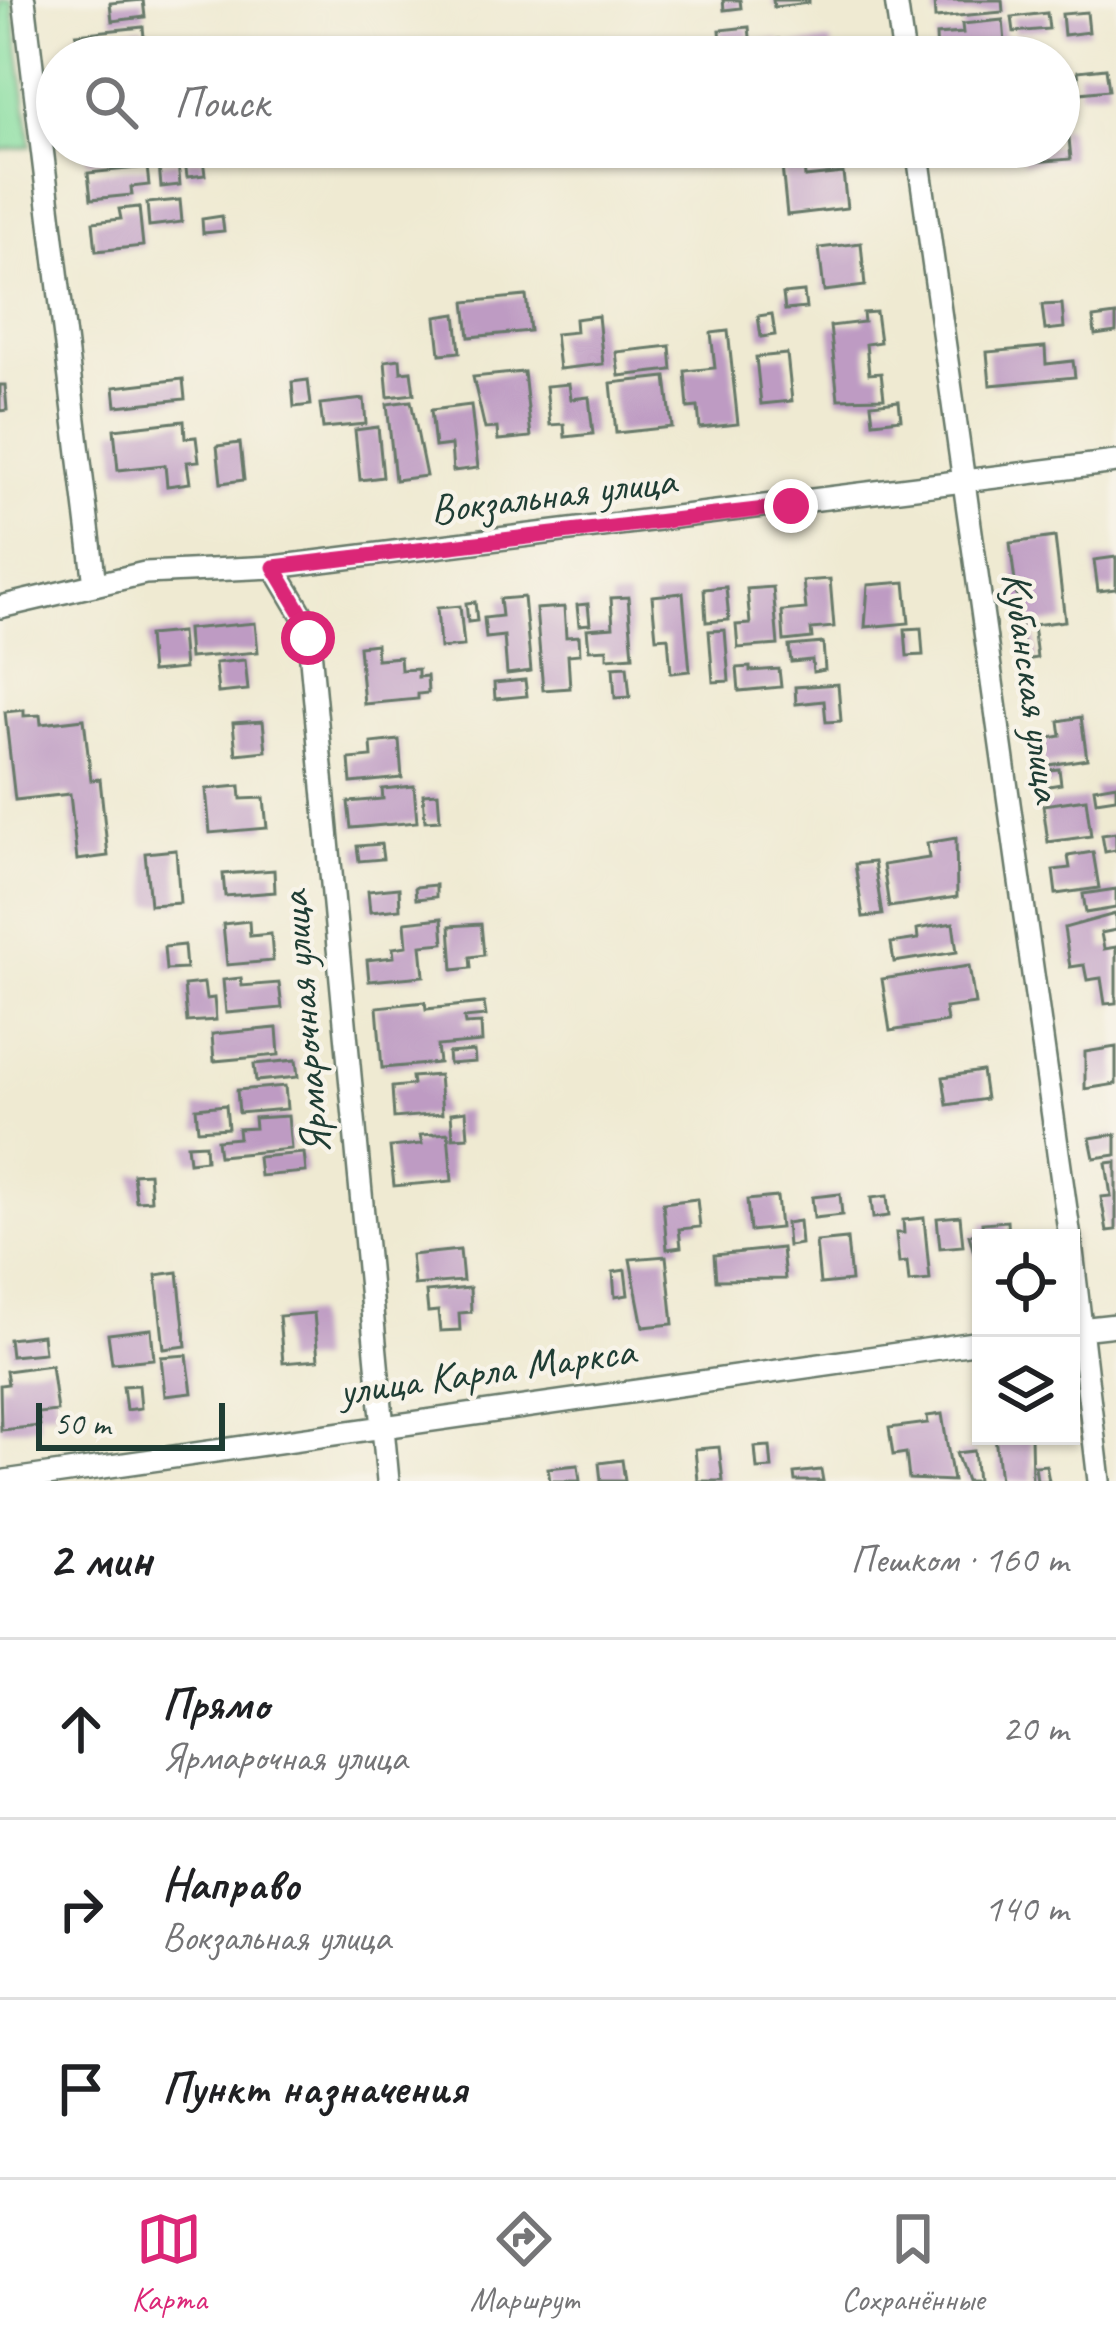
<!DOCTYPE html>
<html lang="ru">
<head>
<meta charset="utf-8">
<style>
	body { margin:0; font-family:Caveat,sans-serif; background:#f6f6f6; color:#202124 }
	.controls { position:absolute; right:36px; bottom:36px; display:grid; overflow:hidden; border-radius:0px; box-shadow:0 3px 9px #0004 }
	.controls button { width:108px; height:108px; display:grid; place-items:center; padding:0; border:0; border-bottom:3px solid #e0e0e0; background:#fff; color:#202124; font:60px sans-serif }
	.scale { position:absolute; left:36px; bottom:30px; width:189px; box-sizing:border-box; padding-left:12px; border:6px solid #1f3d34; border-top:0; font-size:33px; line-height:42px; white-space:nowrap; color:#1f3d34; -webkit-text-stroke:9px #f7f3e8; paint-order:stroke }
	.stop { position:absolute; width:36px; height:36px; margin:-27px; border:9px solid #db2777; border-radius:50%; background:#fff }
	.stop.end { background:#db2777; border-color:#fff; box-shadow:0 3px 12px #0008 }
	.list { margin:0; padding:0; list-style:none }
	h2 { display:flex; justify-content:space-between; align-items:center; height:156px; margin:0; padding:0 48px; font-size:51px }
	h2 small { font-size:39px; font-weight:400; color:#757577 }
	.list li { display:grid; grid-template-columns:78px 1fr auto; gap:36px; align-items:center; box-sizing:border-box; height:180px; padding:0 48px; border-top:3px solid #e0e0e0 }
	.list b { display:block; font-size:45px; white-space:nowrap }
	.list p { margin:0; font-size:39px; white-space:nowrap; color:#757577 }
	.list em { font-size:39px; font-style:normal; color:#757577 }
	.icon { flex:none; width:66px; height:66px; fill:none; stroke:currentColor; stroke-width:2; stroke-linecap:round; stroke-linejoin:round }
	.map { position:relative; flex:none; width:1116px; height:1481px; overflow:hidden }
	.search { position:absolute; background:#fff; box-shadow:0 3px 9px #0004; left:36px; right:36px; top:36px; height:132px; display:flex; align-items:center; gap:30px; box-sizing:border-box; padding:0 42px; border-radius:66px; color:#757577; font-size:45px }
	.sheet { height:696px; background:#fff }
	nav { display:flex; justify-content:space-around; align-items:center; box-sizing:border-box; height:168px; border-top:3px solid #e0e0e0; background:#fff; font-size:33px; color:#757577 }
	nav a { display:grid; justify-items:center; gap:6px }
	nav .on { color:#db2777 }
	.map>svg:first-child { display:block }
	.green { fill:#89dea1; stroke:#548e6a; stroke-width:3 }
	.building { fill:#be9bc3 }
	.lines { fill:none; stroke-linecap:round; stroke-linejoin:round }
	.street-casing { stroke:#687a6b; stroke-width:26 }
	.street { stroke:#fff; stroke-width:21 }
	.route { stroke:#db2777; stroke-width:15 }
	.labels { text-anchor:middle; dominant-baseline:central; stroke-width:9; stroke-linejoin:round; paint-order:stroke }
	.street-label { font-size:42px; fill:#1f3d34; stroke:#f7f3e8 }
</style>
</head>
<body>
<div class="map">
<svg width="1116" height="1481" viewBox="0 0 1116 1481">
	<rect width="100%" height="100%" fill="#f7f3e8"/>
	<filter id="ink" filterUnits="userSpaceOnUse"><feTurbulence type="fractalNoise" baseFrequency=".00833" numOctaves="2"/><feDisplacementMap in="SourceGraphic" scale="24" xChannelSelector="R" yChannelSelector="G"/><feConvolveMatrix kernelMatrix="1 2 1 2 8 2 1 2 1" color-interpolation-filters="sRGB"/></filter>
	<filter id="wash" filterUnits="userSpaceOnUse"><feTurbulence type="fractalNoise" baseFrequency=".004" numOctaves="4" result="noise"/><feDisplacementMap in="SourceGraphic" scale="48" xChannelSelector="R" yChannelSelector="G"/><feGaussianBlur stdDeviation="2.7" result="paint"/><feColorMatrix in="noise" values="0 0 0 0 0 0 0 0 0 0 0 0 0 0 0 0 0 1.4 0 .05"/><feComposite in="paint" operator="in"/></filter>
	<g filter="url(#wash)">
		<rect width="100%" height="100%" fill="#efead2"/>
		<path class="green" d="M0 0H12L31 146 0 150Z"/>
		<g id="blocks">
			<path class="building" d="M143 0 145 17 112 21 110 3Z
				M723 0H740L741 8 724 10Z
				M773 0H809V3L774 7Z
				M934 0H1002L1003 12 935 18Z
				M1087 12 1089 32 1064 35 1062 14Z
				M1047 13 1049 29 1014 32 1012 17Z
				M1003 20 1006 54 937 57 936 35 963 33 962 24Z
				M143 27 146 57H78L76 34Z
				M749 27 751 47 720 50V57H679L678 47 721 42 720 30Z
				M779 39 781 57H758L756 41Z
				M831 41 833 57H793L792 45Z
				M1106 68 1109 90 1080 93 1078 71Z
				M1059 128H1068L1071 159 1023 163 1022 147H1059Z
				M86 147H187L188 151 87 162Z
				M781 147H812L813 150 782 153Z
				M819 147 849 149 851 167 821 170Z
				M203 159 205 175 187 177 185 161Z
				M178 161 180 185 161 187 159 164Z
				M804 164 805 177 843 173 847 208 787 215 782 166Z
				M147 167 149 185 131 187 132 195 91 199 88 173Z
				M180 200 182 222 149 226 147 203Z
				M139 207 143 246 96 251 93 222 121 219 119 209Z
				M222 216 224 231 203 233 202 219Z
				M861 243 865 286 824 291 819 248Z
				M804 292 806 308 785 310 783 294Z
				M526 296 530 331 469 337 465 302Z
				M1062 304 1064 328 1045 330 1042 305Z
				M876 312 880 342 866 344 869 374 881 373 884 398 838 399 830 326 864 322 863 313Z
				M456 314 460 352 440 354 436 317Z
				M772 314 775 335 761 337 758 316Z
				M1116 315V332L1095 335 1093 318Z
				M598 316 603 364 559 369 555 334 576 332 575 319Z
				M728 331 738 424 700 428 698 407 688 408 685 371 715 368 711 333Z
				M670 346 672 370 619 376 616 352Z
				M1045 347 1046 364 1073 361 1075 377 990 385 987 352Z
				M787 354 792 401 761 404 756 357Z
				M400 359 401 372 411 371 414 394 388 397 385 361Z
				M524 372 531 437 498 440 497 428 485 429 473 377Z
				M666 377 672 427 616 433 611 383Z
				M183 379 185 399 116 406 114 387Z
				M308 380 311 405 294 407 292 382Z
				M569 384 571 399 589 397 593 434 565 437 564 424 550 425 546 386Z
				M0 385H5L7 410 0 411Z
				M364 399 366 424 323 428 320 404Z
				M411 401 426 476 395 480 387 404Z
				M899 401 901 419 873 422 871 404Z
				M471 405 478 468 453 471 451 445 435 447 431 410Z
				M184 421 185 438 196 437 199 461 187 462 190 483 167 486 165 465 118 470 114 429Z
				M378 427 383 477 360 480 355 430Z
				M240 443 244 480 221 483 217 446Z
				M1055 537 1065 621 1033 625 1037 658 1025 660 1010 543Z
				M1116 557V589L1098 591 1094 560Z
				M830 579 834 627 811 629 812 638 784 641 782 611 806 609 803 581Z
				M905 582 909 623 865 627 868 585Z
				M726 587 729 620 706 622 704 589Z
				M773 587 778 645 738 648 736 625 750 624 747 589Z
				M683 593 690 671 671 673 668 637 656 638 652 596Z
				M524 597 531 671 507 674 504 636 486 638 484 618 502 616 500 599Z
				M628 597 633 656 607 658V649L589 650 587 629 613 627 611 598Z
				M475 602 477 621 468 622 466 603Z
				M588 604 590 624 579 625 577 605Z
				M460 606 464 646 440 648 437 608Z
				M564 607 566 637 579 636 580 654 568 655 570 688 543 690 536 609Z
				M255 623 258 652 189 658 187 629Z
				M921 628 923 655 907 656 905 629Z
				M725 630 729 681 713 682 709 631Z
				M181 632 184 669 151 672 148 635Z
				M823 643 825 670 813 672 812 660 791 662 789 646Z
				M376 644 377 659 400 657 401 670 418 669V677L427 676 428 693 418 694V699L364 704 359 646Z
				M245 660 248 690 218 693 215 663Z
				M627 666 630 697 615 698 613 667Z
				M750 667V671L779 669 781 687 739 691 737 668Z
				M525 680 527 696 495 699 494 683Z
				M838 684 841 721 826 722 824 701 796 704 795 687Z
				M24 710V716L40 715 41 724 84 719 91 780 100 779 108 856 77 860 70 794 15 800 5 712Z
				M1081 717 1087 759 1043 766 1039 740 1061 736 1059 721Z
				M263 721 266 751 236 754 233 723Z
				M399 740 402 778 351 783 349 759 372 757 371 743Z
				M1059 769 1061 784 1043 787 1040 771Z
				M1116 784V798L1096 801 1094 788Z
				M240 786 241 799 264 798 267 828 210 833 206 789Z
				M414 786 417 822 351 828 348 802 383 799 382 789Z
				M438 793 440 820 425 821 423 794Z
				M1086 799 1091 836 1048 842 1043 805Z
				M1116 833V850L1105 852 1102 835Z
				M956 838 957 897 889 907 883 865 929 858 927 843Z
				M381 844 383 859 359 861 357 846Z
				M176 850 180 903 150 905 145 853Z
				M1093 852 1099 888 1056 894 1053 870 1070 868 1068 856Z
				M874 862 882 915 863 917 855 864Z
				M274 870 275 892 225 896 223 874Z
				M436 885V897L416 899 415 887Z
				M399 888 400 909 370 912 368 891Z
				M1116 889V908L1086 913 1083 894Z
				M1115 914 1116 930 1101 933 1104 949 1116 947V1003L1105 1004 1101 978 1087 980 1084 965 1070 967 1064 928Z
				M442 918 444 943 421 945 424 976 369 981 367 960 394 957 393 948 407 946 405 922Z
				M249 921 250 936 271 934 273 961 227 965 223 924Z
				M953 923 957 952 894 962 891 943 918 939 917 929Z
				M481 924 484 955 470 957 471 968 453 970 450 926Z
				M184 945 186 969 166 970 164 947Z
				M969 966 975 1004 945 1008 947 1022 890 1031 882 979Z
				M241 978 242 986 279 983 282 1008 226 1013 223 980Z
				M204 983 206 999 214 998 216 1020 187 1022 184 985Z
				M425 1002 426 1009 484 1003 486 1016 464 1018 465 1024 481 1023 482 1042 437 1046 439 1063 382 1068 377 1007Z
				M277 1028 279 1055 214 1061 212 1034Z
				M1116 1047V1084L1085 1089V1052Z
				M474 1051 475 1062 449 1064 448 1053Z
				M296 1060 298 1077 256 1081 254 1064Z
				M982 1071 986 1099 947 1105 943 1077Z
				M439 1075 442 1114 394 1118 392 1087 413 1085 412 1077Z
				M285 1086 287 1109 239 1113 237 1090Z
				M226 1105 228 1128 198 1130 196 1108Z
				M466 1111 468 1137 453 1138 451 1113Z
				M288 1116 291 1149 219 1156 217 1140 239 1138 238 1129 255 1128 254 1118Z
				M448 1133 452 1181 394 1186 390 1147 422 1144 420 1135Z
				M1116 1134V1155L1094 1158 1090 1138Z
				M205 1144 206 1160 189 1162 187 1145Z
				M304 1153 306 1172 260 1176 258 1157Z
				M1116 1162V1230L1107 1231 1101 1197 1111 1196 1106 1163Z
				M149 1173 151 1200 136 1201 133 1174Z
				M840 1194 842 1215 814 1218 812 1197Z
				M887 1196 889 1216 873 1218 871 1198Z
				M777 1197 780 1228 750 1231 747 1200Z
				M697 1199 700 1227 679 1229 681 1247 667 1249 663 1203Z
				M960 1216 963 1246 940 1248 937 1218Z
				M924 1218 930 1280 909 1282 907 1262 899 1263 896 1233H904L903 1220Z
				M799 1221 801 1244 788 1246 786 1223Z
				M1007 1221 1008 1238H981V1255L975 1256 969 1235 983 1233 982 1223Z
				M847 1239 851 1281 820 1284 816 1242Z
				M782 1248 785 1279 716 1280 714 1255Z
				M460 1250 463 1281 414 1285 411 1255Z
				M666 1256 673 1324 643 1327 630 1259Z
				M625 1270 628 1295 615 1297 613 1272Z
				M178 1272 186 1346 164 1349 156 1275Z
				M470 1288 471 1312 459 1313 460 1330 440 1331 438 1311 428 1312 426 1292Z
				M314 1313 318 1360 283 1363 279 1316Z
				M151 1329 154 1359 112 1363 108 1334Z
				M42 1335 44 1353 11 1356 9 1339Z
				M187 1355 192 1393 165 1396 161 1357Z
				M51 1365 57 1411 38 1413 40 1426 1 1430 0 1385 8 1384 6 1371Z
				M139 1385 141 1408 126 1410 123 1386Z
				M942 1414 953 1481 909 1479 906 1453 893 1455 889 1428 928 1423 927 1416Z
				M995 1436H1031L1032 1481H1000Z
				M770 1446 772 1468 757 1469 755 1447Z
				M719 1447 723 1481H698L695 1449Z
				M974 1451 977 1481H966L956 1453Z
				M622 1460 625 1481H601L599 1463Z
				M578 1465 580 1481H550L548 1468Z
				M1046 1465 1049 1481H1037L1035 1466Z
				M821 1470 823 1481H795L794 1473Z"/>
		</g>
	</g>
	<g filter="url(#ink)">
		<use href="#blocks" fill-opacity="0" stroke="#687a6b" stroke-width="3"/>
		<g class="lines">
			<g class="street-casing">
				<path id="street" d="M24 0 95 585
					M896 0 904 57
					M917 147 1070 1238
					M274 567 303 616 309 638 388 1481
					M0 607 145 573 274 567 1116 462
					M1071 1242 1099 1481
					M1071 1330 1116 1325
					M5 1481 981 1342"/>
			</g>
			<use href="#street" class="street"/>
		</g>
	</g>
	<g class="lines" filter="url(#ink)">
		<path class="route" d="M308 638 303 616 274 567 791 506"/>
	</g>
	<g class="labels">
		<g class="street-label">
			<text transform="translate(553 495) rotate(-7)">Вокзальная улица</text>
			<text transform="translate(1032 687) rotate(82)">Кубанская улица</text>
			<text transform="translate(305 1023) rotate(-95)">Ярмарочная улица</text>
			<text transform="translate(487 1371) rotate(-8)">улица Карла Маркса</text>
		</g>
	</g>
</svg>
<div class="controls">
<button><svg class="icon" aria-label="locate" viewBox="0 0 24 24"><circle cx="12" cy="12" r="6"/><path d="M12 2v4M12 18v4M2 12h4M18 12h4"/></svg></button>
<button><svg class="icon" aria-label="layers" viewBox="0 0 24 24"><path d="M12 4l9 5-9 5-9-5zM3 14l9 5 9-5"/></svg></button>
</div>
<div class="scale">50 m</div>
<div class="stop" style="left:308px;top:638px"></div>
<div class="stop end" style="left:791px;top:506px"></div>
<div class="search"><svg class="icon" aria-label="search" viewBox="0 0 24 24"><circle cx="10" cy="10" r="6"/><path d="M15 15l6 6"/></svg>Поиск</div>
</div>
<section class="sheet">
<h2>2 мин<small>Пешком · 160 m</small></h2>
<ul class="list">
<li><svg class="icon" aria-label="ahead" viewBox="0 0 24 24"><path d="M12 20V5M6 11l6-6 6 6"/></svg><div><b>Прямо</b><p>Ярмарочная улица</p></div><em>20 m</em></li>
<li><svg class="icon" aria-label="right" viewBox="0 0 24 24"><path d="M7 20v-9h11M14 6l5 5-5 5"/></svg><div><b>Направо</b><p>Вокзальная улица</p></div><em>140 m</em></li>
<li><svg class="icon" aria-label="arrive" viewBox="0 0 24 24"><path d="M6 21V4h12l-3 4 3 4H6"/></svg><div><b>Пункт назначения</b></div></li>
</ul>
</section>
<nav>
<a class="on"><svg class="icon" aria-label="map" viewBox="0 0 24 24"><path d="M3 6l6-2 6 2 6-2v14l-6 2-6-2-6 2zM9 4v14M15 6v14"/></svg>Карта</a>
<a><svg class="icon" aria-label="directions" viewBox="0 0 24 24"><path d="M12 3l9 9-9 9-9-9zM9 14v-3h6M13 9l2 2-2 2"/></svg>Маршрут</a>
<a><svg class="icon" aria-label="saved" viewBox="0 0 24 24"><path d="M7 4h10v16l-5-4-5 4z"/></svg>Сохранённые</a>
</nav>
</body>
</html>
